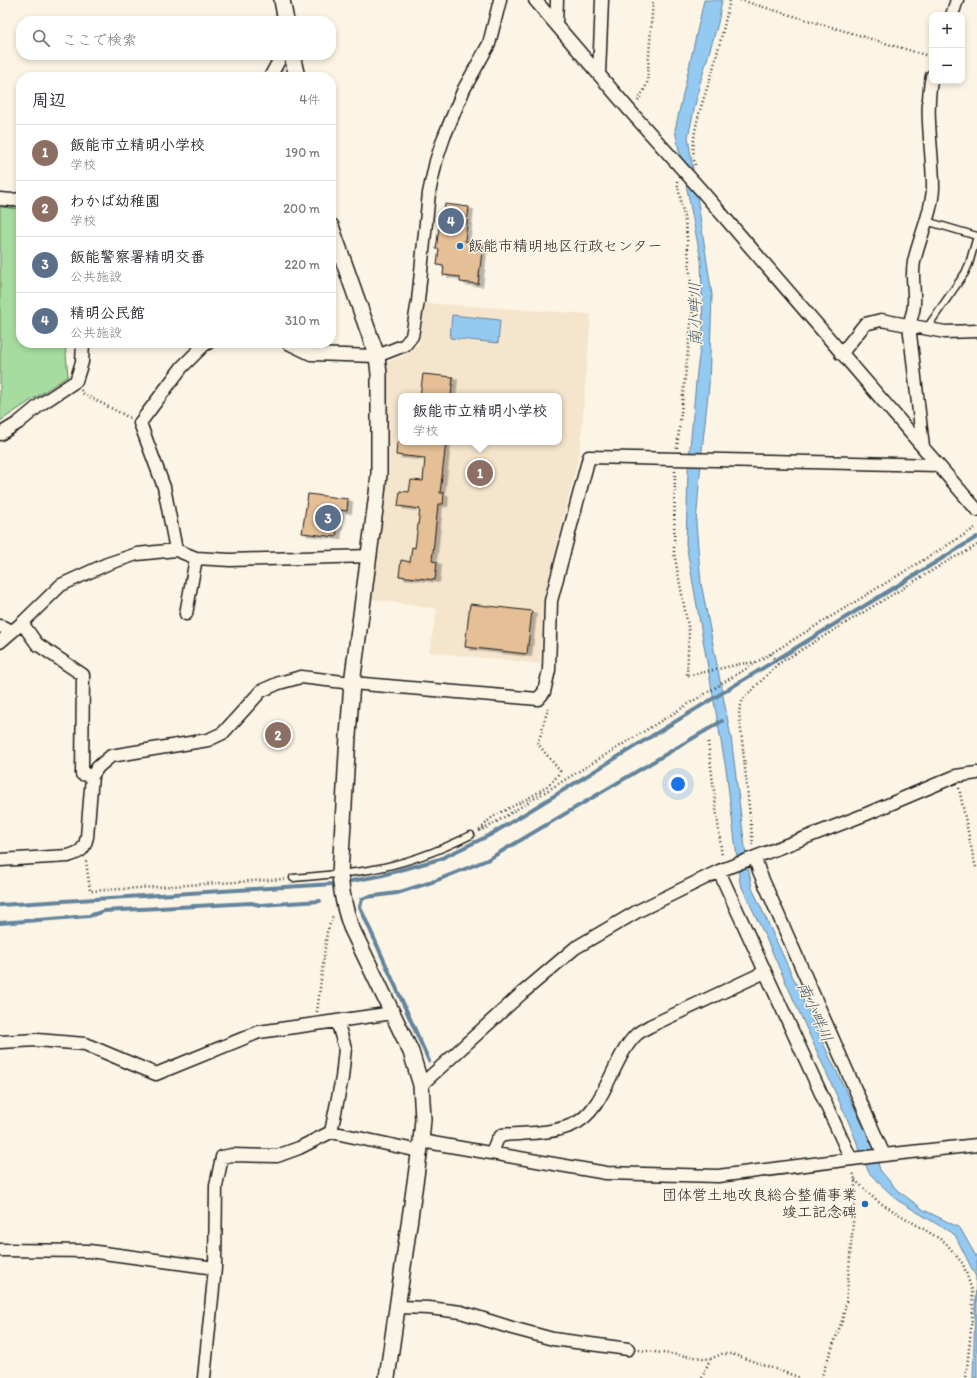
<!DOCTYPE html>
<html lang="ja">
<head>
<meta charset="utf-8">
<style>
	body { margin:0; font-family:Itim,"Klee One",sans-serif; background:#f2f2f3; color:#2b2b33 }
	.controls { position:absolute; right:12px; top:12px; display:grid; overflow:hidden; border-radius:8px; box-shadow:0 2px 6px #0003 }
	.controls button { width:36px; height:36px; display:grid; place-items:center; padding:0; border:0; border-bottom:1px solid #e1e1e2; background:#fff; color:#2b2b33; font:20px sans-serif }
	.you { position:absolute; left:678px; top:784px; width:14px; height:14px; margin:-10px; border:3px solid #fff; border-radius:50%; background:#1a73e8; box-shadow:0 0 0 6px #1a73e833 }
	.badge { display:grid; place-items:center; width:26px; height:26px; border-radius:50%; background:#1f6fb2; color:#fff; font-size:13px; font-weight:700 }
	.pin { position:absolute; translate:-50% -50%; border:2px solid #fff; box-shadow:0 1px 4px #0006 }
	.popup { position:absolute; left:398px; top:393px; width:164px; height:52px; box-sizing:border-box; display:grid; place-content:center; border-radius:8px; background:#fff; filter:drop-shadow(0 1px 3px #0005); font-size:13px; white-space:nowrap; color:#7c7c81 }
	.popup b { font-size:15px; color:#2b2b33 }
	.popup::after { content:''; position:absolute; left:50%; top:100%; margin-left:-8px; border:8px solid transparent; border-top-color:#fff }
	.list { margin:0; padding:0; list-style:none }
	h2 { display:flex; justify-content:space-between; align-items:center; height:52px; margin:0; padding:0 16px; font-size:17px }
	h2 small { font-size:13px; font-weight:400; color:#7c7c81 }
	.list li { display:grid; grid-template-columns:26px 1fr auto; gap:12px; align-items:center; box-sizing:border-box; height:56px; padding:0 16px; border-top:1px solid #e1e1e2 }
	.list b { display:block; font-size:15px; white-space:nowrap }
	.list p { margin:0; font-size:13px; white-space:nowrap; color:#7c7c81 }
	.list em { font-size:13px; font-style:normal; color:#7c7c81 }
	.icon { flex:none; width:22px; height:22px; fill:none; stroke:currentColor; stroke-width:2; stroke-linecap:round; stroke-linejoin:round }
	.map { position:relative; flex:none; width:977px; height:1378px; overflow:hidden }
	.search { position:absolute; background:#fff; box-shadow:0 2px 6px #0003; left:16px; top:16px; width:320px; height:44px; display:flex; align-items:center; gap:10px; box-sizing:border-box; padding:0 14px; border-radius:16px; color:#7c7c81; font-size:15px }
	.panel { position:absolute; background:#fff; box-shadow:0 2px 6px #0003; left:16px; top:72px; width:320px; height:276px; border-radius:16px }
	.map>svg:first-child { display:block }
	.built { fill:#f5e5cd; fill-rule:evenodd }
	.green { fill:#a6dc9f; stroke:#617c5e }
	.water { fill:#94c9f2; stroke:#64849c }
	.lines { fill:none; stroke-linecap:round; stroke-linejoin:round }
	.stream { stroke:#64849c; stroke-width:4 }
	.building { fill:#e5bf95; stroke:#1c1c1c; filter:url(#shadow) }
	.service-casing { stroke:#1c1c1c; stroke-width:9 }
	.minor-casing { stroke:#1c1c1c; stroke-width:15 }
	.tertiary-casing { stroke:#1c1c1c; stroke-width:18 }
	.path { stroke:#1c1c1c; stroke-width:2.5; stroke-dasharray:1 3; stroke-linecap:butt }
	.service { stroke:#fcf5e5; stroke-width:6 }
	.minor { stroke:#fcf5e5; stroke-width:12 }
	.tertiary { stroke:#fcf5e5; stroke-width:15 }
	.poi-dot { fill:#1f6fb2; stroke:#fcf5e5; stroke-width:1.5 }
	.labels { text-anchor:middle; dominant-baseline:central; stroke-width:3; stroke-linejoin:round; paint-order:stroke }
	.poi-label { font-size:15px; fill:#1c1c1c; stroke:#fcf5e5; text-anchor:start }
	.water-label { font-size:16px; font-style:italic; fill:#465967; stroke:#fcf5e5 }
</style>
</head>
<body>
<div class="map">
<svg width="977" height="1378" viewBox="0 0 977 1378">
	<defs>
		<filter id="shadow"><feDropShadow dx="4.5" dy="2.5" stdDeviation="0" flood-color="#0004"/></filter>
	</defs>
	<rect width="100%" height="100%" fill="#fcf5e5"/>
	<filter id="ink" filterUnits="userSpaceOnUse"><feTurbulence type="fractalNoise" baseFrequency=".025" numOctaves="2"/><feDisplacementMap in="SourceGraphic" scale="8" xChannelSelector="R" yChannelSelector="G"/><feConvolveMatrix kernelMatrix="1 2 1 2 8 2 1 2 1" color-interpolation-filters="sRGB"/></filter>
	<g filter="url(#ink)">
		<path class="built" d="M424 303 591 314 580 451 544 600 540 664 429 652 437 609 369 599 386 455 387 422 385 363 403 356 419 344ZM401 396H559V442H401Z"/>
		<path class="green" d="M0 207 21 209V343H65L68 376 0 421Z"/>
		<path class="water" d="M704 0H722L718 23 700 83 688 137 712 295 709 386 702 450 696 523 701 583 731 737 746 856 752 888 830 1058 874 1148 880 1170 897 1190 924 1210 960 1228 977 1258V1378H973L976 1277 955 1235 897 1200 869 1173 849 1123 765 936 740 883 726 769 686 544 688 470 697 371 703 327 701 260 688 194 675 130Z
			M452 315 500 320 498 343 450 338Z"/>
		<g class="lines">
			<path class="stream" d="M351 881 379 876 440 859 490 835 977 537
				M0 905 333 884
				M0 923 89 916 104 911 251 903 260 905 320 901
				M429 1061 360 907 362 899 367 897 397 893 435 881 487 860 722 721"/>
		</g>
		<path class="building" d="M445 204 469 207 465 241 483 243 478 284 460 282V277L443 275 444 266 437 265 439 249H436L439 228 442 229Z
			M423 374 453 377 451 396H420Z
			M397 442H446L440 493H444L443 504H438L432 561 437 562 435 580 399 576 401 560 410 562 412 547 415 548 420 509 398 506 400 491 409 492 411 480 423 481 425 458 396 455Z
			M308 494 348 499 347 511 340 510 336 537 302 533Z
			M470 604 532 611 527 654 465 647Z"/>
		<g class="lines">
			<g class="service-casing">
				<path id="service" d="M926 329 965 273 969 264 977 236 926 221
					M293 878C318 876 344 874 369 870 404 864 439 851 471 835"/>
			</g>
			<g class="minor-casing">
				<path id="minor" d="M535 0 631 112 701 190 977 510
					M952 15 957 0
					M556 24 557 0
					M599 74 602 0
					M270 77 282 55
					M0 199 12 200 21 199
					M288 343 311 354 377 356 405 345 412 336 418 301 429 193 436 161 444 137 464 89 489 44 500 0
					M841 354 865 324 881 320 945 332 977 331
					M0 434 18 423 41 404 76 381 82 362 83 343
					M923 447 909 325C911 318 914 311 914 304 915 290 911 276 914 262 919 238 932 213 933 188 933 151 924 113 932 76
					M176 550 164 487 140 423 182 367 204 345 208 343
					M186 614 196 558
					M22 623 37 644 83 675 82 774 92 776
					M0 626 13 631
					M0 642 22 623 61 585 107 564 137 554 176 550 196 558 230 560 370 556
					M755 857 759 871 884 1155
					M0 860 68 856C81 852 84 850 87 837L92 776 98 767 111 756 208 740 223 733 261 691 279 683 301 677 352 683 538 699 544 692 549 670 551 601 589 457 938 465
					M719 871 851 1159
					M0 1042 37 1040 85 1044 156 1074 259 1032 393 1013
					M421 1085 521 994 575 948 638 911 719 871 864 815 956 776 977 773
					M331 1132 342 1078 345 1048 337 1021
					M421 1141 606 1173 718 1176 884 1155 977 1145
					M492 1153 497 1140 502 1135C525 1133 551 1134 572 1125 605 1112 612 1057 637 1034 641 1031 646 1028 650 1026L765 972
					M0 1250 89 1251 215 1268
					M398 1307 429 1308 461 1312 512 1328 553 1339 628 1349
					M204 1378 215 1268 216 1186 222 1157 232 1155 277 1156 299 1148 331 1132 419 1151"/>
			</g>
			<g class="tertiary-casing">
				<path id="tertiary" d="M282 0 286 21
					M292 55 297 77
					M331 226 377 356 379 374V474L377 494 352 683 348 736 340 874C342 895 344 907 351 927L411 1052 421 1085 423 1119 421 1141 387 1378"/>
			</g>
			<path class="path" d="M740 0 932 57
				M638 101 647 84 653 0
				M695 165C688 134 705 98 713 69 719 46 725 23 730 0
				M677 181 686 227 693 307 677 448
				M81 390 82 393 130 418
				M675 471 674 553 689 631 687 676 740 664 756 662
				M771 654 778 664
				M708 742 722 857
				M959 788 974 861 977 870
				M480 830C484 826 488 820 493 817 512 805 551 791 560 771L538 744 548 708 546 706
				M479 831 488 827 977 527
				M753 845 739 711 743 699 778 664 951 559 968 551 977 545
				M86 861 90 891 284 879
				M317 1012 327 932 333 915
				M855 1180 877 1201 945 1242 963 1264 972 1290 973 1309 966 1378
				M639 1350 710 1359 722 1354H732L801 1378
				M702 1378 710 1359
				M821 1378 842 1321 846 1303 855 1200V1180L853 1171"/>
			<use href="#service" class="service"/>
			<use href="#minor" class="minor"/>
			<use href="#tertiary" class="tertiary"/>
		</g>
	</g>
	<g class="poi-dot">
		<circle cx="460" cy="246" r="4"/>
		<circle cx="865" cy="1204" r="4"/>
	</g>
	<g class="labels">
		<g class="poi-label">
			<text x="468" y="246">飯能市精明地区行政センター</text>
			<text x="857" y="1195" text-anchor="end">団体営土地改良総合整備事業<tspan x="857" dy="17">竣工記念碑</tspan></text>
		</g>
		<g class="water-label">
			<text transform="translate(695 314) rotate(-91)">南小畔川</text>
			<text transform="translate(815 1012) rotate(66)">南小畔川</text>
		</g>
	</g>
</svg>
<div class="controls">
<button>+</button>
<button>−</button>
</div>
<div class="you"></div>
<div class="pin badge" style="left:480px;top:473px;background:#8d6e63">1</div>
<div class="popup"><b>飯能市立精明小学校</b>学校</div>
<div class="pin badge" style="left:278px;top:735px;background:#8d6e63">2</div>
<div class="pin badge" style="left:328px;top:518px;background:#5c6f8a">3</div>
<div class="pin badge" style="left:451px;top:221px;background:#5c6f8a">4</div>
<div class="search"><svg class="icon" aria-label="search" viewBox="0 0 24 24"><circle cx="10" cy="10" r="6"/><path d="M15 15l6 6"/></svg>ここで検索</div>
<section class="panel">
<h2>周辺<small>4件</small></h2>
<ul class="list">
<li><span class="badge" style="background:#8d6e63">1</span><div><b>飯能市立精明小学校</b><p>学校</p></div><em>190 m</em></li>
<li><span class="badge" style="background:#8d6e63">2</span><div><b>わかば幼稚園</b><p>学校</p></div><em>200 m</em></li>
<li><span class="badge" style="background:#5c6f8a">3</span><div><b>飯能警察署精明交番</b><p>公共施設</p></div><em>220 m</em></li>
<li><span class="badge" style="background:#5c6f8a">4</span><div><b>精明公民館</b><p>公共施設</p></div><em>310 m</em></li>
</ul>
</section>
</div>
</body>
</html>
